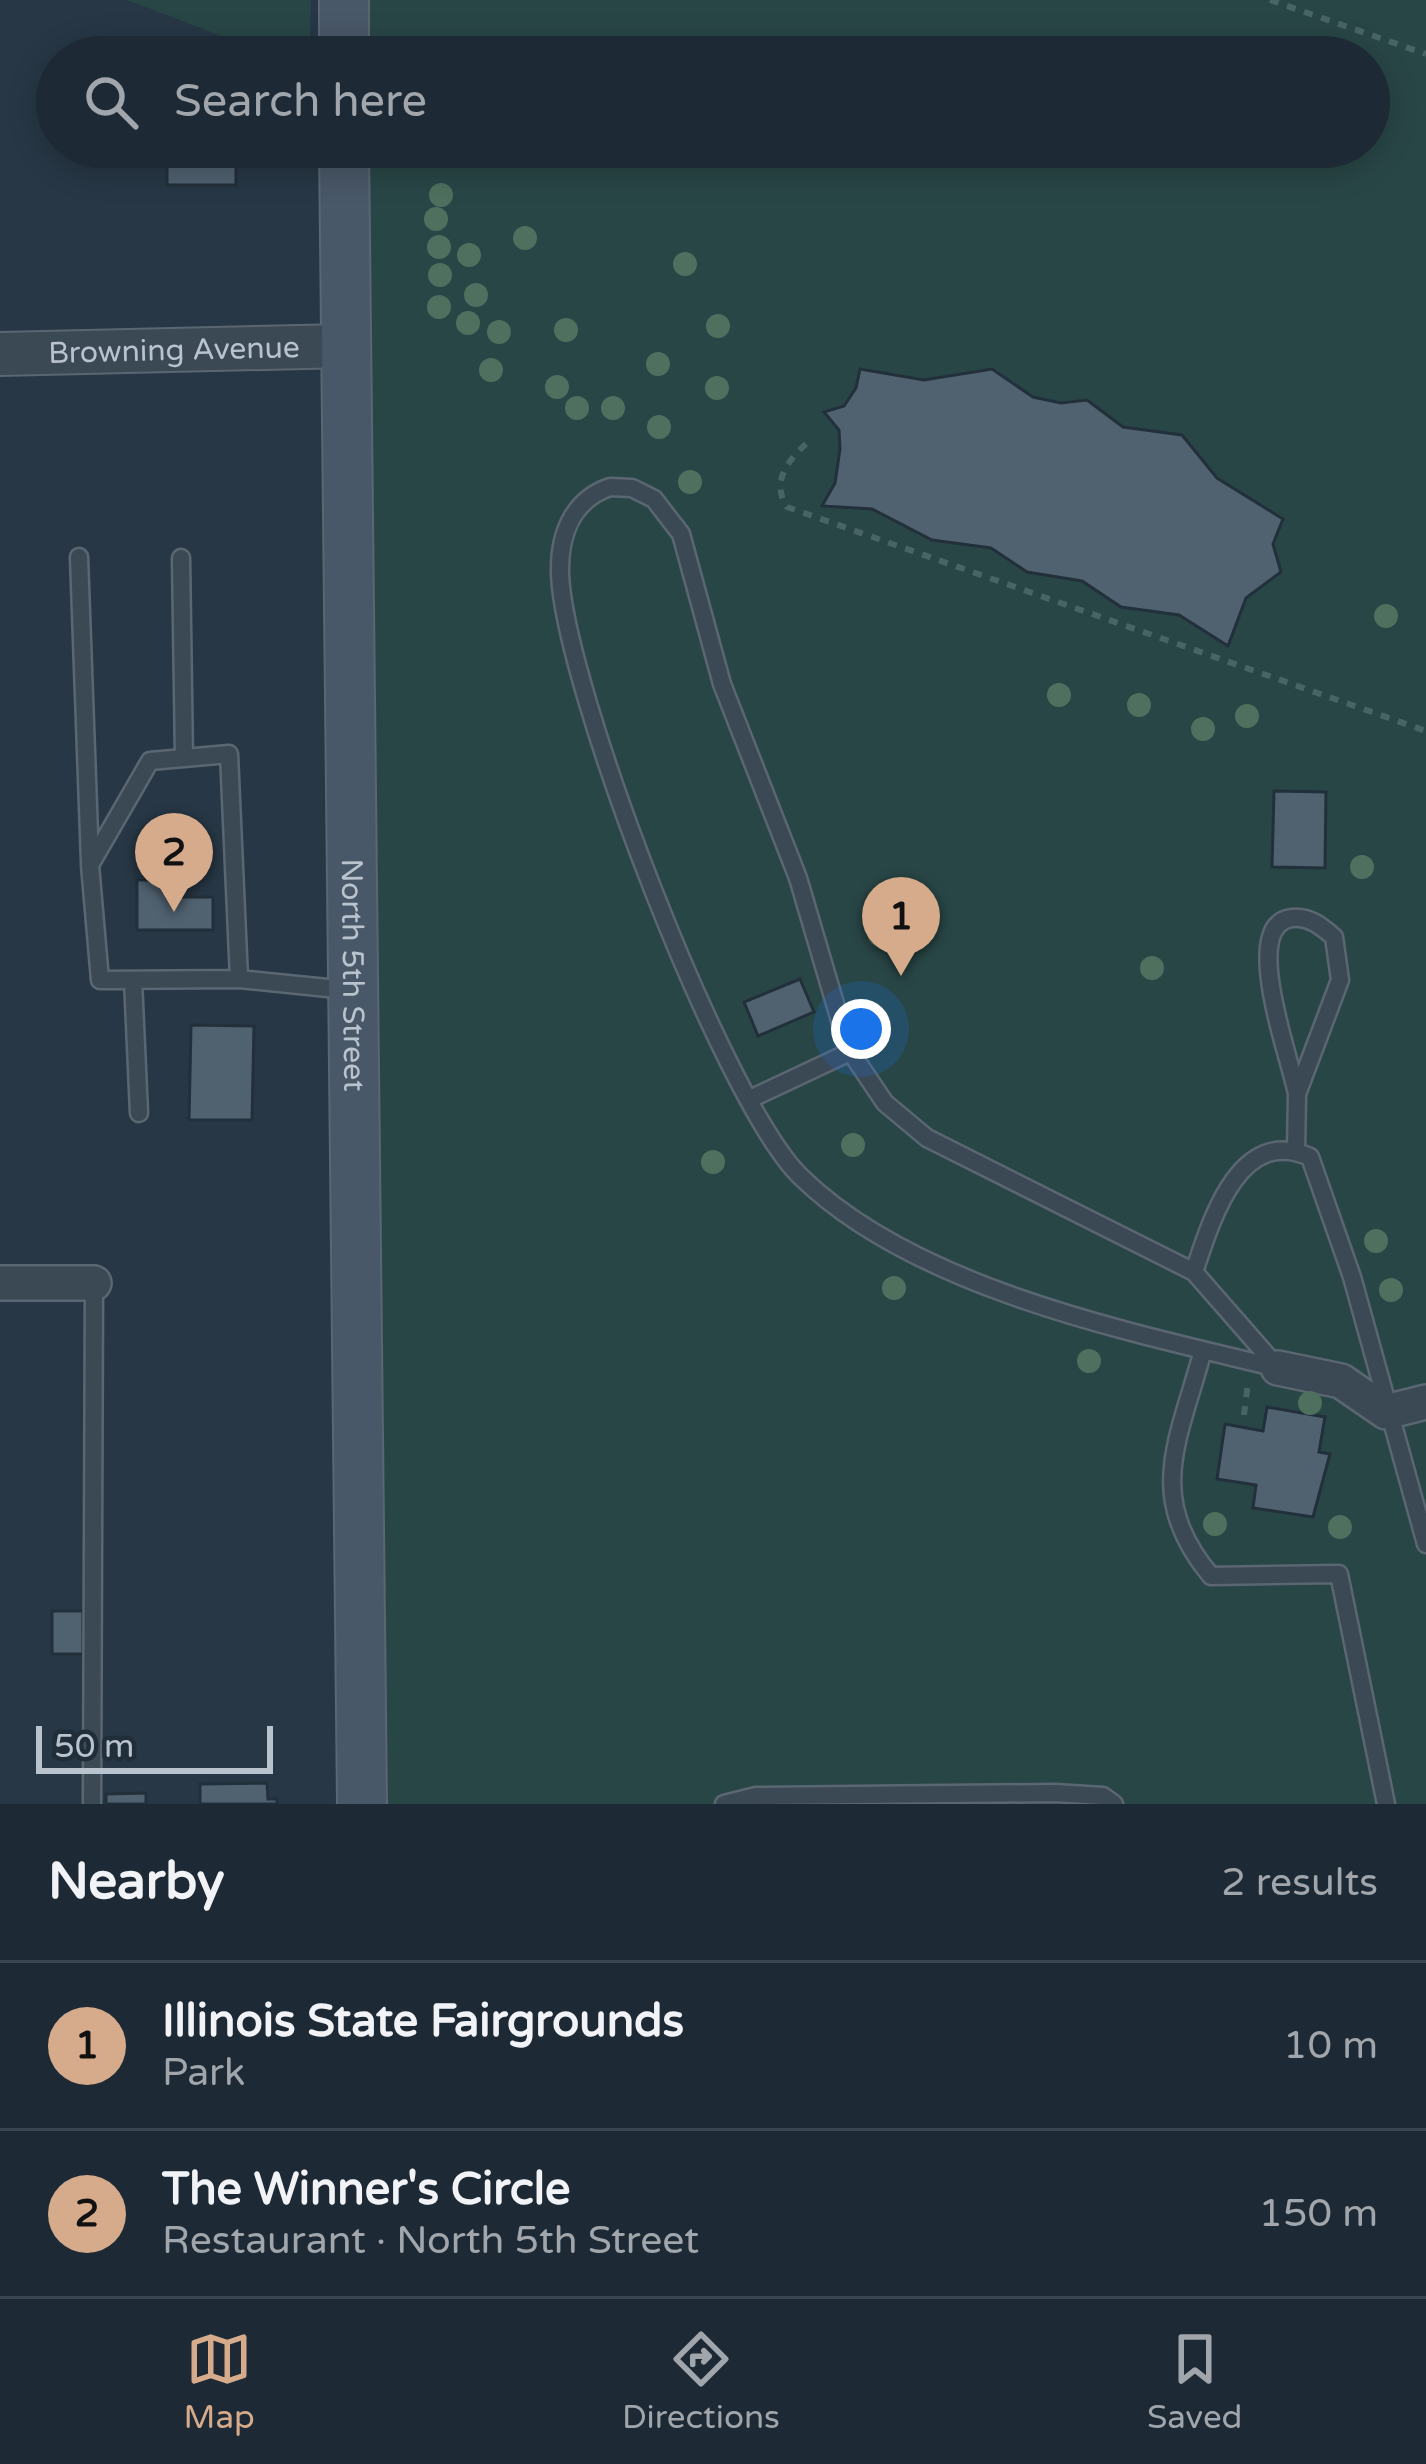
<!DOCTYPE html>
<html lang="en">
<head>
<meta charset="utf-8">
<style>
	body { margin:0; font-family:"Varela Round",sans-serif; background:#2a3540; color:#f1f3f6 }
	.scale { position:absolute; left:36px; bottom:30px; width:237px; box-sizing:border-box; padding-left:12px; border:6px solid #b9c3ce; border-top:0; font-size:33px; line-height:42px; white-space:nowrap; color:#b9c3ce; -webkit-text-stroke:9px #202e3a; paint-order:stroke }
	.you { position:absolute; left:861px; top:1029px; width:42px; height:42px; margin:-30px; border:9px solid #fff; border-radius:50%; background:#1a73e8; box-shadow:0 0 0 18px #1a73e833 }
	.badge { display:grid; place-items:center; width:78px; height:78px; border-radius:50%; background:#d6ab8b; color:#111; font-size:39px; font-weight:700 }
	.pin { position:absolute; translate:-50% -99px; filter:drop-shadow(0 3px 6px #0008) }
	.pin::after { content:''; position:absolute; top:63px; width:42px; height:36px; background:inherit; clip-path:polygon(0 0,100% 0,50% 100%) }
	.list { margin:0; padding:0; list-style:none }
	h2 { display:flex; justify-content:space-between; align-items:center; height:156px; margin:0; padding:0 48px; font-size:51px }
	h2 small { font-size:39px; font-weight:400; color:#a0a6ac }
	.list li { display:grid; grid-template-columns:78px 1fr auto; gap:36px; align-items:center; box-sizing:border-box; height:168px; padding:0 48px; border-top:3px solid #3b454f }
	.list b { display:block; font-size:45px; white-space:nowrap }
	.list p { margin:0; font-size:39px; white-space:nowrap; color:#a0a6ac }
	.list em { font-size:39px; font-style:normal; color:#a0a6ac }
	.icon { flex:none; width:66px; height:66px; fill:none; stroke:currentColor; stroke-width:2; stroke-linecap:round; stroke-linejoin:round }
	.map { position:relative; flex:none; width:1426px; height:1804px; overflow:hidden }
	.search { position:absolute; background:#1d2934; box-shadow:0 6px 30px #0003; left:36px; right:36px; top:36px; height:132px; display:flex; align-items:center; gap:30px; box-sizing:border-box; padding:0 42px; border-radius:66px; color:#a0a6ac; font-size:45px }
	.sheet { height:492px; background:#1d2934 }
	nav { display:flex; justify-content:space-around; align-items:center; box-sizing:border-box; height:168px; border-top:3px solid #3b454f; background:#1d2934; font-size:33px; color:#a0a6ac }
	nav a { display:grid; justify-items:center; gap:6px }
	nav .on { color:#d6ab8b }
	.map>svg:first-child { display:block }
	.green { fill:#294646 }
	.building { fill:#506170; stroke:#22303c; stroke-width:3 }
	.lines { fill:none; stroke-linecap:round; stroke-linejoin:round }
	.service-casing { stroke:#5a6672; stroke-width:21 }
	.minor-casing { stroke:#5a6672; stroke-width:38 }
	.tertiary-casing { stroke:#5a6672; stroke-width:46 }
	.secondary-casing { stroke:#5a6672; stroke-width:52 }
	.path { stroke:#496464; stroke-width:6; stroke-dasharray:9 9; stroke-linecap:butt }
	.service { stroke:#3b4954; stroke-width:16 }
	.minor { stroke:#3b4954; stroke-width:33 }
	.tertiary { stroke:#3b4954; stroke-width:42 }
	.secondary { stroke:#495868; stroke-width:48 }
	.tree { fill:#4f705f }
	.labels { text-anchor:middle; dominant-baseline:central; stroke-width:10; stroke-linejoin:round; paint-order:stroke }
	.street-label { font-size:30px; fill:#b9c3ce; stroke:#202e3a }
</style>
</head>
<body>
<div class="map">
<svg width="1426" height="1804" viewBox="0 0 1426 1804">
	<rect width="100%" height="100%" fill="#273745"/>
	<path class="green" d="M127 0H311L310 57H276Z
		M365 0H1426V1804H385L367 147H1369V57H366Z"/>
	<path class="building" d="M167 147H236V185H167Z
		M860 369 924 380 992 369 1033 397 1061 403 1087 400 1123 427 1182 435 1217 478 1283 519 1273 544 1281 572 1246 598 1228 646 1179 615 1121 607 1082 581 1027 572 991 548 932 540 872 509 822 506 835 483 840 449 839 430 824 412 844 406 856 388Z
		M1274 791 1326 792 1325 868 1272 867Z
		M137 880H168V897H213V930H137Z
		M800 979 814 1012 758 1036 744 1002Z
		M191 1025 254 1026 252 1120H189Z
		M1267 1407 1325 1417 1319 1452 1330 1454 1313 1517 1253 1508 1256 1485 1217 1479 1225 1424 1263 1431Z
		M52 1611H83V1654H52Z
		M267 1783 268 1799H277V1804H200V1784Z
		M146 1793V1804H106V1794Z"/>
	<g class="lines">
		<g class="service-casing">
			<path id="service" d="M610 487 632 488 654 499 681 534 722 684 798 878 841 1024 856 1060 885 1103 927 1138 1194 1272 1278 1368C1128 1332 915 1288 801 1177 723 1102 564 685 560 574 559 535 572 500 610 487Z
				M79 557 90 862
				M181 558 184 758
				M239 979 100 980 90 865 150 761 229 754 239 979 347 990
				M133 980 139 1113
				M750 1099 852 1051
				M1296 1151 1297 1094 1340 980 1334 937C1321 926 1309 916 1292 918 1239 924 1291 1060 1297 1094
				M1194 1272C1211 1221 1239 1125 1310 1157L1352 1277 1426 1544
				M1203 1350C1179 1440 1144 1496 1211 1576L1339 1574 1386 1804
				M92 1804 94 1283
				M724 1804 756 1796 1055 1793 1103 1796 1114 1804"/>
		</g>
		<g class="minor-casing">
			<path id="minor" d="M0 1283H94
				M1278 1368 1341 1381 1386 1412 1426 1402"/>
		</g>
		<g class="tertiary-casing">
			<g id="tertiary">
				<path id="s1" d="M0 354 346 346"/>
			</g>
		</g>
		<g class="secondary-casing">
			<g id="secondary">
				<path d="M344 0V57"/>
				<path id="s2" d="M344 147 362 1804"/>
			</g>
		</g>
		<path class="path" d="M1270 0 1426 54
			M806 444C787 461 771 483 787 507L1426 731
			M1244 1415 1248 1383"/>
		<use href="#service" class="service"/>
		<use href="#minor" class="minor"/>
		<use href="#tertiary" class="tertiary"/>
		<use href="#secondary" class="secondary"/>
	</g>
	<g class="tree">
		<circle cx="441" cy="195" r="12"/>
		<circle cx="436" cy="219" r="12"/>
		<circle cx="525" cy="238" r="12"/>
		<circle cx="439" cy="247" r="12"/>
		<circle cx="469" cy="255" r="12"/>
		<circle cx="685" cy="264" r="12"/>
		<circle cx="440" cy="275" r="12"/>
		<circle cx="476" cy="295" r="12"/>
		<circle cx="439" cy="307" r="12"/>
		<circle cx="468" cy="323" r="12"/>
		<circle cx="718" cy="326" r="12"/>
		<circle cx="566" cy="330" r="12"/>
		<circle cx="499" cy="332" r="12"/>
		<circle cx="658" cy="364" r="12"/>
		<circle cx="491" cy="370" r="12"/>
		<circle cx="557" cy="387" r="12"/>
		<circle cx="717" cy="388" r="12"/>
		<circle cx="577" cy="408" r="12"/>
		<circle cx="613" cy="408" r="12"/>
		<circle cx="659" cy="427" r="12"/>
		<circle cx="690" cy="482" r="12"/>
		<circle cx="1386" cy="616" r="12"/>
		<circle cx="1059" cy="695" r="12"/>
		<circle cx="1139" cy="705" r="12"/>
		<circle cx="1247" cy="716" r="12"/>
		<circle cx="1203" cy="729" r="12"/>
		<circle cx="1362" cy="867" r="12"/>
		<circle cx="880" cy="935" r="12"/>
		<circle cx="1152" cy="968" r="12"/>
		<circle cx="853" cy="1145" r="12"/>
		<circle cx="713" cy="1162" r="12"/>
		<circle cx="1376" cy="1241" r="12"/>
		<circle cx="894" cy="1288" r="12"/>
		<circle cx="1391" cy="1290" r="12"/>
		<circle cx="1089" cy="1361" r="12"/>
		<circle cx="1310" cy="1403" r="12"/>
		<circle cx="1215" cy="1524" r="12"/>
		<circle cx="1340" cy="1527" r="12"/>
	</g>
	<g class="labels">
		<g class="street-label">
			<text stroke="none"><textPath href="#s1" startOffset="174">Browning Avenue</textPath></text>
			<text stroke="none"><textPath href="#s2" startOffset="828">North 5th Street</textPath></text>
		</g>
	</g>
</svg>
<div class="scale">50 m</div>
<div class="you"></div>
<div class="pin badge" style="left:901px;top:976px">1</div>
<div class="pin badge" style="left:174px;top:912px">2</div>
<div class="search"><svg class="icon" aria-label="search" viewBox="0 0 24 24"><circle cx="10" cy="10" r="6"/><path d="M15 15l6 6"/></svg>Search here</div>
</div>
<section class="sheet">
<h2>Nearby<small>2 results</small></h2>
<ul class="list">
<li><span class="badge">1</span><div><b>Illinois State Fairgrounds</b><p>Park</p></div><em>10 m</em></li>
<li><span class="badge">2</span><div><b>The Winner's Circle</b><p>Restaurant · North 5th Street</p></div><em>150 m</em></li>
</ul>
</section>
<nav>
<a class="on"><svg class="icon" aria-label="map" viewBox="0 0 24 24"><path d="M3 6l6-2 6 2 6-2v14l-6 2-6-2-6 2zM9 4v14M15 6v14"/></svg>Map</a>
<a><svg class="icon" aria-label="directions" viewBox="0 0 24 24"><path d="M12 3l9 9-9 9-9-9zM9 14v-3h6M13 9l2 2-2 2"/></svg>Directions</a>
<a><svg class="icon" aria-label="saved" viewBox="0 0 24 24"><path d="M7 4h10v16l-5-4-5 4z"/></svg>Saved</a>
</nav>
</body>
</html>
